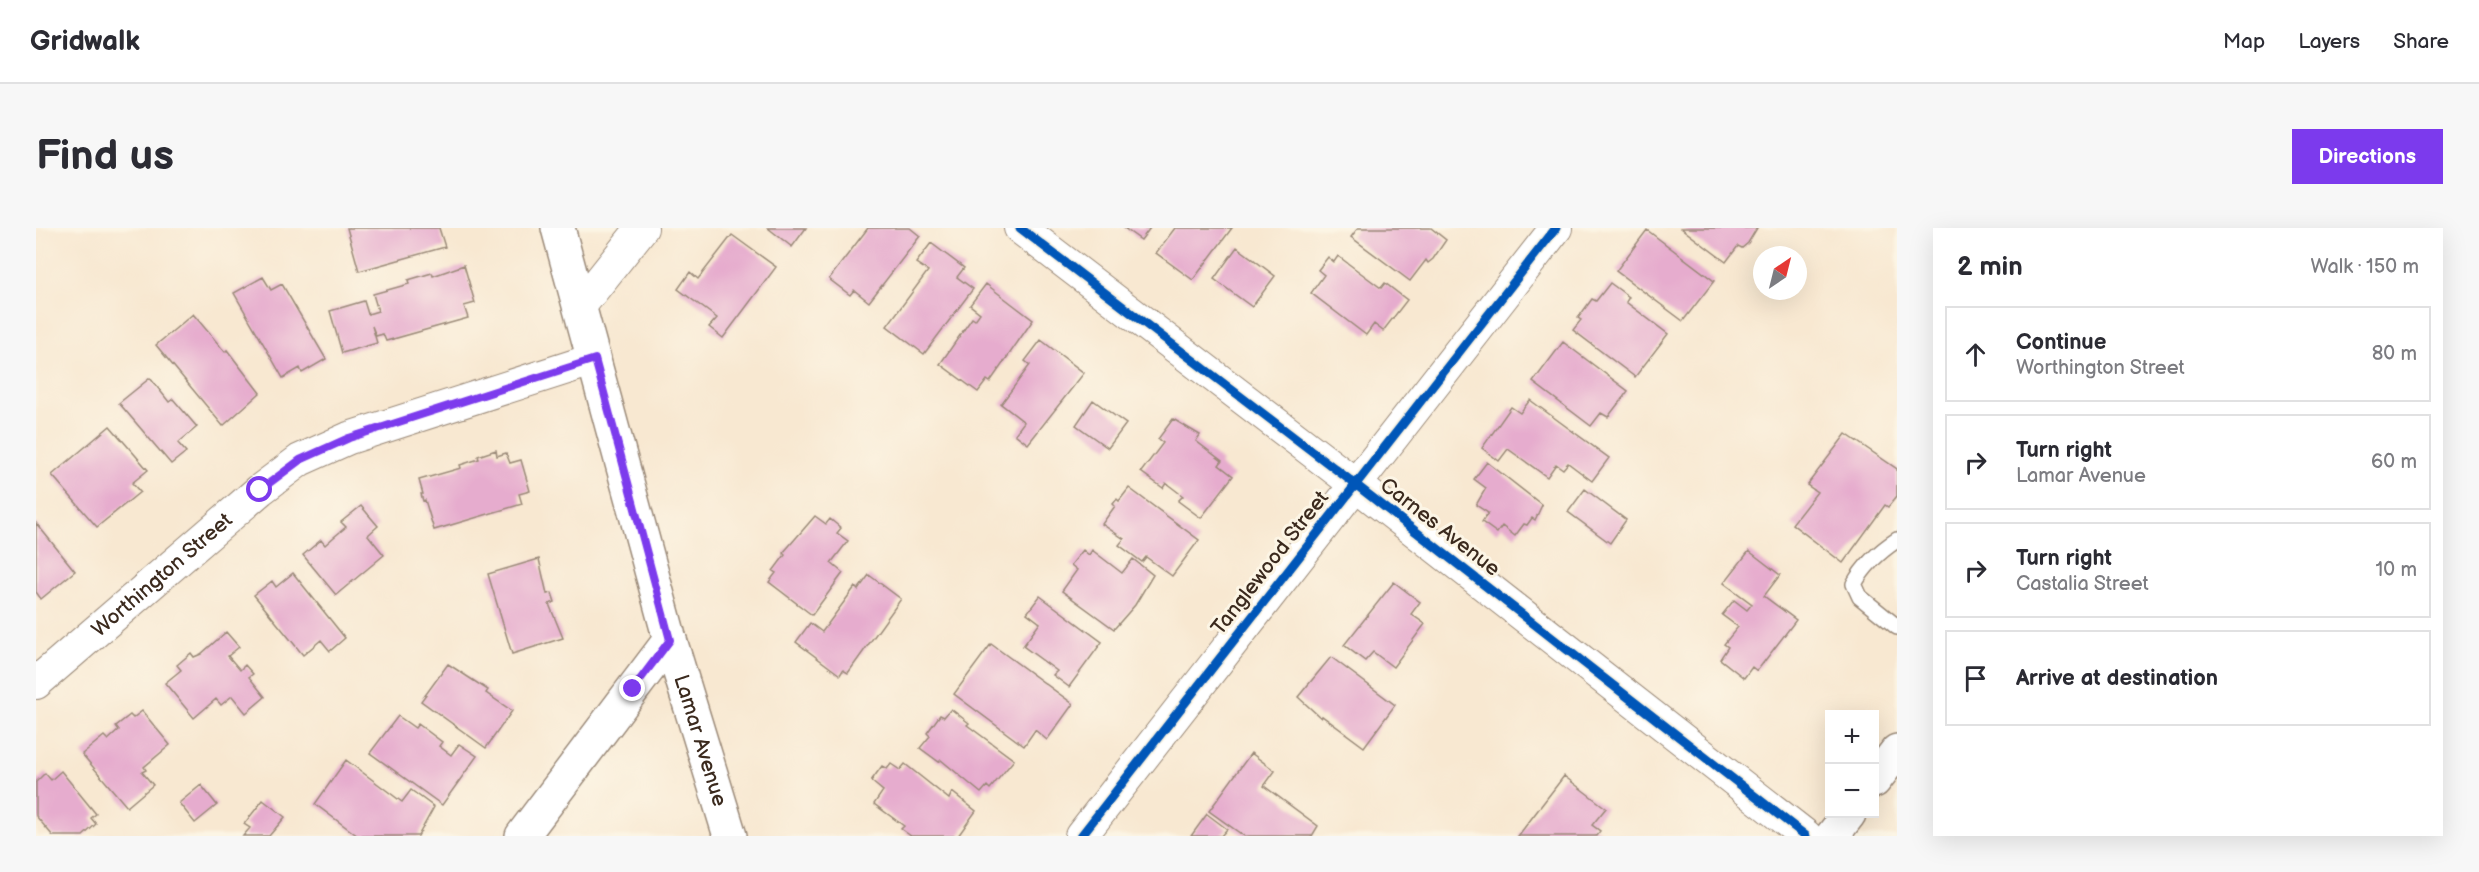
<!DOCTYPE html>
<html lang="en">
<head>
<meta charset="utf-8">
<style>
	body { margin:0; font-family:"Balsamiq Sans",sans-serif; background:#f7f7f7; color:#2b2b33 }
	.controls { position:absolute; right:18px; bottom:18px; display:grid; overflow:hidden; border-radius:0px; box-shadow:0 6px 24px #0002 }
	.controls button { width:54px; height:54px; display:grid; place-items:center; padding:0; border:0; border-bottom:2px solid #e1e1e2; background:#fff; color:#2b2b33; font:30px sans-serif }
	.compass { position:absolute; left:1717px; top:18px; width:54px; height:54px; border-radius:50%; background:#fff; box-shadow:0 6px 24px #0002; rotate:35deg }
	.stop { position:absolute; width:18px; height:18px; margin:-14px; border:4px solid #7c3aed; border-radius:50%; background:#fff }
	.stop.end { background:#7c3aed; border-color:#fff; box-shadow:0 2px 6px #0008 }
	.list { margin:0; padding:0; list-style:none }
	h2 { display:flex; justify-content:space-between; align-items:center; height:78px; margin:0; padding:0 24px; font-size:26px }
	h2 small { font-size:20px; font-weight:400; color:#7c7c81 }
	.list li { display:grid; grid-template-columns:39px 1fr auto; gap:18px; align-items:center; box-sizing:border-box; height:96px; margin:0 12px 12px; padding:0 12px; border:2px solid #e1e1e2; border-radius:0px }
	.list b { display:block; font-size:22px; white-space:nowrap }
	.list p { margin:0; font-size:20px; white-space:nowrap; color:#7c7c81 }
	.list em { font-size:20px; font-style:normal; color:#7c7c81 }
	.icon { flex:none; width:33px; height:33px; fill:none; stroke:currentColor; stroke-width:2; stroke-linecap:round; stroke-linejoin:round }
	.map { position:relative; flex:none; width:1861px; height:608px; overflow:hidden; border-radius:0px }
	header { display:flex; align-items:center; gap:36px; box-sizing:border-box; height:84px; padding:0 30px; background:#fff; border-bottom:2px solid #e1e1e2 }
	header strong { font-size:28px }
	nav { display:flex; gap:33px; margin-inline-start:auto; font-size:21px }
	.intro { display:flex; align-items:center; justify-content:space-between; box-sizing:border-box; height:144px; padding:0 36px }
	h1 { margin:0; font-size:42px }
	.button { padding:15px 27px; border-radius:0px; background:#7c3aed; color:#fff; font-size:21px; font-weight:700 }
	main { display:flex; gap:36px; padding:0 36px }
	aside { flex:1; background:#fff; border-radius:0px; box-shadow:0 6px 24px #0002 }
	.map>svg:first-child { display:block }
	.building { fill:#e6acce }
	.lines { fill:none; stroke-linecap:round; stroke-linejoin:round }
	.lane-casing { stroke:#9a8978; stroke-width:18 }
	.street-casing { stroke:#9a8978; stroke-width:34 }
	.secondary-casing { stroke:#9a8978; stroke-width:36 }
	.primary-casing { stroke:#9a8978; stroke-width:36 }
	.lane { stroke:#fff; stroke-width:15 }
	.street { stroke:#fff; stroke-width:32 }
	.secondary { stroke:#fff; stroke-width:33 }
	.primary { stroke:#fff; stroke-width:33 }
	.cycleway-casing { stroke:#fcf5e5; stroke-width:13 }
	.cycleway { stroke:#0057b8; stroke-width:9 }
	.route { stroke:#7c3aed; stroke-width:8 }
	.labels { text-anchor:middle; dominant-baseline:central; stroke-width:6; stroke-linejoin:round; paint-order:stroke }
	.street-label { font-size:21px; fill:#3b2a1e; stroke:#fcf5e5 }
</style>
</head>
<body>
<header>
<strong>Gridwalk</strong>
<nav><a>Map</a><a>Layers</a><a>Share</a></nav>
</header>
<div class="intro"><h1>Find us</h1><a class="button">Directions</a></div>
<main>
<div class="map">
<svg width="1861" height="608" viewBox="0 0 1861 608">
	<rect width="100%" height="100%" fill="#fcf5e5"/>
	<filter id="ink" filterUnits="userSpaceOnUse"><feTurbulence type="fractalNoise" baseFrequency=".0167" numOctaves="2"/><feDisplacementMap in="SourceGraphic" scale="12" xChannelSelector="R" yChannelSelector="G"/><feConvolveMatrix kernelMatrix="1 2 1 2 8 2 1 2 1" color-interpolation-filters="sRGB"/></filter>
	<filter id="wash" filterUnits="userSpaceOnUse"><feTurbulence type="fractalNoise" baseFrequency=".008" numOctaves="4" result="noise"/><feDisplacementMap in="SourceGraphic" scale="24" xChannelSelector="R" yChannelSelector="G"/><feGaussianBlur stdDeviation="1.35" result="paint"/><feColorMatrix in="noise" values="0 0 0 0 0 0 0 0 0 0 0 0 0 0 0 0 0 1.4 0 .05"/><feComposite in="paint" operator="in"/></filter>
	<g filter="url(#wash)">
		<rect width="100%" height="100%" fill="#f8e8d1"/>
		<g id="blocks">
			<path class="building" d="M311 0H403L409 19 323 43Z
				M732 0H770L756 19Z
				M832 0H874L884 8 833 74 818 62 814 67 793 51Z
				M1088 0H1114L1105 12Z
				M1139 0H1196L1157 52 1120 25Z
				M1322 0H1395L1410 12 1397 31 1392 35 1390 32 1374 53 1315 9Z
				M1645 0H1721L1712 15 1706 20 1702 18 1690 34Z
				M1611 2 1678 53 1647 93 1580 43Z
				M696 7 740 39 687 110 673 99 681 90 642 61 654 44 662 51Z
				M895 15 928 40 921 49 937 61 888 126 851 98 892 43 880 35Z
				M1201 19 1239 48 1216 79 1178 51Z
				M1302 28 1345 60 1349 55 1371 72 1347 103 1338 96 1330 107 1275 65 1288 47 1282 42 1292 29 1298 34Z
				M428 37 439 75 428 78 432 90 350 113 347 106 340 108 336 98 341 115 306 125 294 83 328 73 332 86 342 83 337 66 373 56 372 52 396 45 397 48Z
				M227 49 235 62 246 56 290 131 266 145 264 140 247 150 198 65Z
				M1574 55 1593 69 1590 74 1632 106 1599 149 1537 102 1545 92 1542 90 1556 71 1560 73Z
				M950 56 997 92 954 154 951 152 942 164 904 136 936 90 939 92 944 85 934 77Z
				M157 86 189 124 191 122 224 165 187 198 120 117Z
				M1005 112 1048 145 992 216 979 206 988 194 965 176 994 137 989 133Z
				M1527 114 1592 163 1572 189 1565 185 1555 198 1497 154Z
				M114 150 133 174 137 171 161 199 142 215 150 224 135 236 83 175Z
				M1057 172 1090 196 1072 220 1040 197Z
				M1494 172 1573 230 1556 253 1532 235 1527 241 1520 236 1511 249 1472 221 1463 233 1446 220 1475 179 1484 185Z
				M1137 191 1164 207 1160 213 1186 233 1183 237 1197 248 1165 290 1142 273 1147 268 1130 255 1127 260 1105 244 1127 215 1122 211Z
				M74 198 112 242 96 255 104 264 61 299 16 247Z
				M1810 206 1861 241V268L1852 279 1849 277 1807 335 1756 296 1781 264 1771 257Z
				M460 222 461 228 470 225 474 235 485 232 494 263 483 266 486 276 398 302 389 272 387 273 385 266H387L383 252 425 240 424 237 443 231 442 228Z
				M1451 234 1506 277 1499 292 1496 290 1491 297 1488 296 1479 308 1466 298 1461 305 1446 294 1452 285 1440 277 1450 260 1438 251Z
				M1093 260 1163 312 1136 348 1110 329 1106 334 1083 317 1088 311 1066 296 1079 278 1077 276 1081 271 1083 273Z
				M1549 261 1590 292 1574 315 1532 284Z
				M325 278 342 298 332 307 348 327 300 367 267 327 285 312 289 317 298 309 310 299 305 294Z
				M779 288 790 296 794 291 805 300 801 305 812 313 795 335 807 345 776 387 733 354 740 345 737 343 749 327 747 325Z
				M0 295 39 343 5 371 0 364Z
				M1047 322 1053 327 1056 322 1086 345 1097 331 1117 347 1099 377 1078 401 1026 363 1041 342 1035 337Z
				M1713 323 1744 347 1728 368 1760 392 1721 443 1716 439 1708 450 1684 431 1692 419 1688 416 1702 399 1686 387 1698 372 1711 382 1716 376 1688 355Z
				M503 331 511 366 516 365 519 374 513 376 527 410 476 426 452 346Z
				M257 345 309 410 294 423 285 412 267 427 218 367 236 353 240 359Z
				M833 347 865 371 812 445 807 442 804 447 760 414 774 395 786 404 819 359 822 362Z
				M1358 354 1384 374 1375 386 1389 396 1357 439 1337 424 1329 433 1308 417Z
				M1004 368 1066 414 1033 459 1017 447 1021 443 987 418 1004 395 991 385Z
				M190 404 203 419 192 428 204 442 209 437 217 446 213 449 229 469 210 485 196 468 185 477 180 471 158 490 129 455 145 442 141 437 155 425 158 429 165 426Z
				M955 416 1037 476 1011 512 999 502 988 518 918 466Z
				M1295 429 1359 477 1328 519 1286 488 1285 490 1262 469Z
				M412 436 452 462 450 465 476 483 450 520 385 473Z
				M915 481 933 495 931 497 978 532 954 561 951 558 945 565 905 532 903 534 884 520 894 508 891 505 904 487 908 489Z
				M106 483 134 517 108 539 110 542 106 544 117 557 91 579 46 526 68 508 72 512 83 502 80 498 94 487 97 490Z
				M362 488 379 500 382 496 406 514 403 518 415 527 423 516 441 528 406 577 334 525Z
				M1215 525 1239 543 1228 558 1282 598 1276 608H1208L1173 583Z
				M310 532 366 574 375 562 398 579 382 608H322L279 576Z
				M855 536 864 542 869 536 913 571 916 564 940 583 922 608H875L865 601 868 598 838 576 847 563 835 553 846 538 851 541Z
				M25 543 60 586 55 590 60 596 47 608H17L0 588V554L9 545 15 552Z
				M1528 548 1570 580 1556 597 1564 603 1560 608H1482Z
				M165 557 181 577 159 595 143 575Z
				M227 572 249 589 233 608H207L214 600 208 596Z
				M1171 586 1191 601 1185 608H1155Z"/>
		</g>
	</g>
	<g filter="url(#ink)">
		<use href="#blocks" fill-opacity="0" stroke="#9a8978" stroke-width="1.5"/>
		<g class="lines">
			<g class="lane-casing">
				<path id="lane" d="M1861 312C1844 323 1828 338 1818 356L1824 369 1861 399"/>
			</g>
			<g class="street-casing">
				<g id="street">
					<path d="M984 0 1319 256 1770 608"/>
					<path d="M544 78 606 0"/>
					<path id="s1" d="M0 455 224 262 264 232 313 210 559 131"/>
					<path d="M1045 608 1520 0"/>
				</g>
			</g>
			<g class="secondary-casing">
				<path id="secondary" d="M486 608 634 412"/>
			</g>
			<g class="primary-casing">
				<g id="primary">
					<path id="s2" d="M522 0 634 412 694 608"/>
					<path d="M1838 553 1861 523"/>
					<path d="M1796 608 1813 586"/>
				</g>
			</g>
			<use href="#lane" class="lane"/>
			<use href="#street" class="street"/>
			<use href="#secondary" class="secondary"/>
			<use href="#primary" class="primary"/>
			<g class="cycleway-casing">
				<path id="cycleway" d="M984 0 1319 256 1770 608
					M1045 608 1520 0"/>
			</g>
			<use href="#cycleway" class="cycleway"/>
		</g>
	</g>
	<g class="lines" filter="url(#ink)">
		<path class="route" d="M224 262 264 232 313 210 559 131 634 412 597 461"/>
	</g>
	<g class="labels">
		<g class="street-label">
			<text transform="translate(1404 299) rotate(38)">Carnes Avenue</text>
			<text transform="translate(1234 335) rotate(-52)">Tanglewood Street</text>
			<text stroke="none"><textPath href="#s1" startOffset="166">Worthington Street</textPath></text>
			<text stroke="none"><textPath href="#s2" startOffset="532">Lamar Avenue</textPath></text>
		</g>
	</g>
</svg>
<div class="controls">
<button>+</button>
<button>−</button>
</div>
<svg class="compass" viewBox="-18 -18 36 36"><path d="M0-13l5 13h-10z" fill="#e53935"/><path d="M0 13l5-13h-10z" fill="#7c7c81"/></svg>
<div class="stop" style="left:224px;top:262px"></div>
<div class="stop end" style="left:597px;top:461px"></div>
</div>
<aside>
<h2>2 min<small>Walk · 150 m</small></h2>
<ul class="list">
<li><svg class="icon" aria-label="ahead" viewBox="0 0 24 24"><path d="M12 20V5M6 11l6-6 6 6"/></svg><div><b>Continue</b><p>Worthington Street</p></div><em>80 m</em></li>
<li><svg class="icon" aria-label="right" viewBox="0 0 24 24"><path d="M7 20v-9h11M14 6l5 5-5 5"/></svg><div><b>Turn right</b><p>Lamar Avenue</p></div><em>60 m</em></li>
<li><svg class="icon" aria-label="right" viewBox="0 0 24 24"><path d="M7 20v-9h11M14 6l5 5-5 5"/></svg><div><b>Turn right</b><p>Castalia Street</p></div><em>10 m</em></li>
<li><svg class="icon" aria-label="arrive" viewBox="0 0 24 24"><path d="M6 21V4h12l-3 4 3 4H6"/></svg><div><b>Arrive at destination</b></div></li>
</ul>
</aside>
</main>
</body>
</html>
